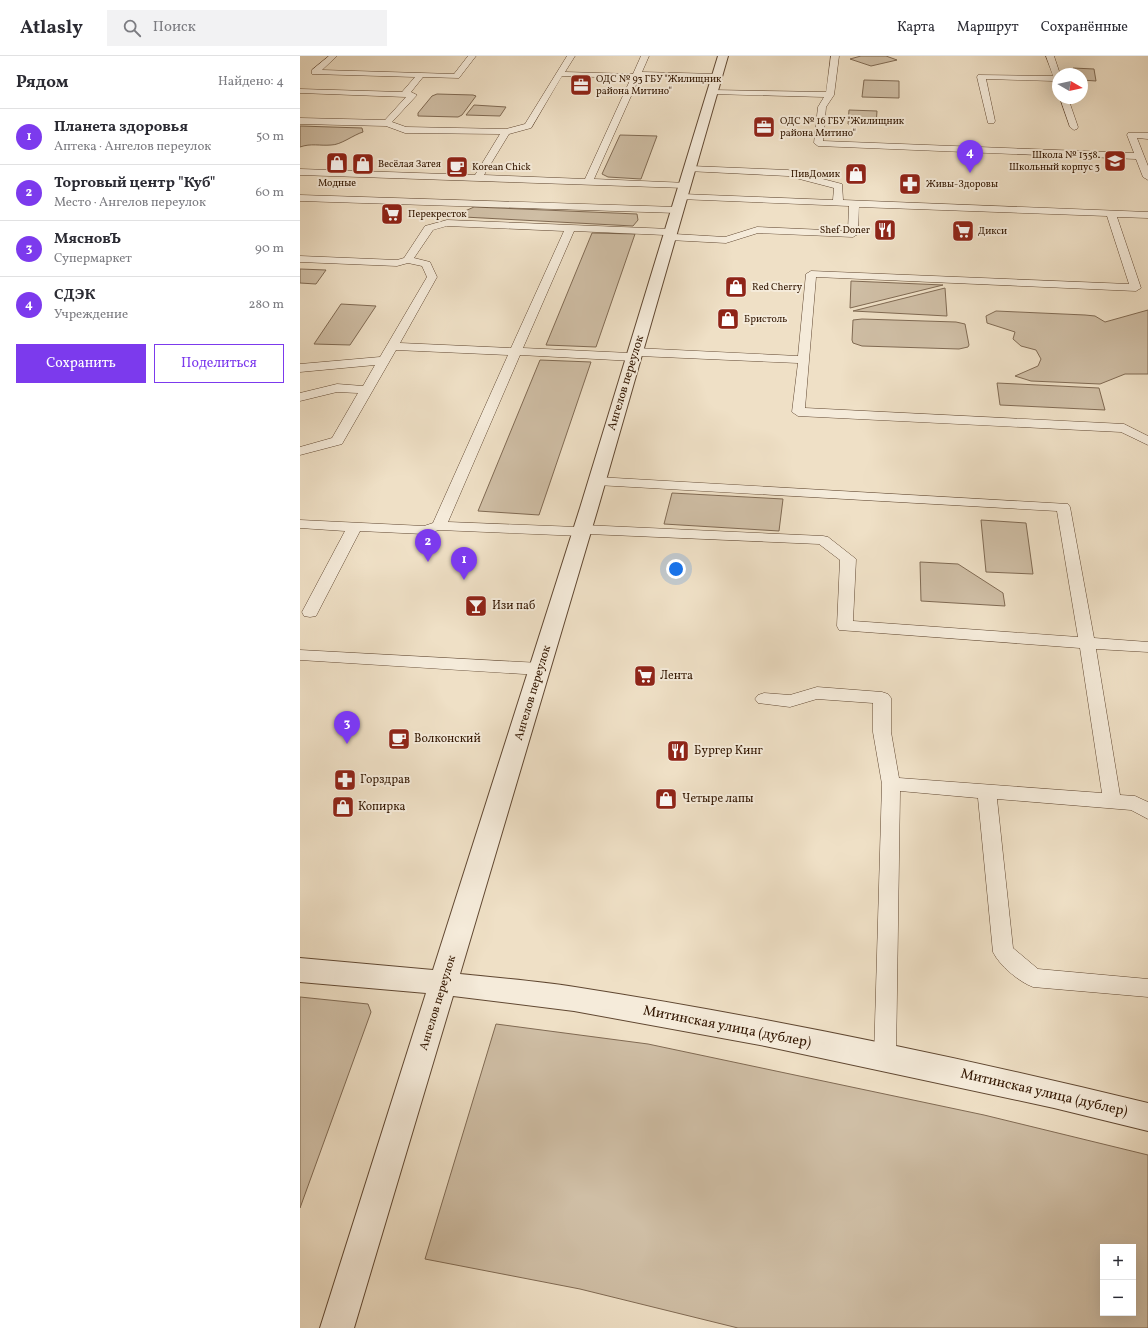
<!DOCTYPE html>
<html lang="ru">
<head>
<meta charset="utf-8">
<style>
	body { margin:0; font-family:Vollkorn,serif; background:#f2f2f3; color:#2b2b33 }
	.controls { position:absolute; right:12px; bottom:12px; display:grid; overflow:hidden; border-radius:0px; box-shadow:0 4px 16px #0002 }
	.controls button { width:36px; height:36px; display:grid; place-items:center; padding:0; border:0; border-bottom:1px solid #e1e1e2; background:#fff; color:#2b2b33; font:20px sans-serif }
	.compass { position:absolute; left:752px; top:12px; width:36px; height:36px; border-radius:50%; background:#fff; box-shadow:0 4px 16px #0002; rotate:99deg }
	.you { position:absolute; left:376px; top:513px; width:14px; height:14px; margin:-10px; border:3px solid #fff; border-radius:50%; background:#1a73e8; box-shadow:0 0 0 6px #1a73e833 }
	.badge { display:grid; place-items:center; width:26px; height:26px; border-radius:50%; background:#7c3aed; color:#fff; font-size:13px; font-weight:700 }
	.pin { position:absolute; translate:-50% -33px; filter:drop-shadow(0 1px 2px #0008) }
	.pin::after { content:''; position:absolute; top:21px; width:14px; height:12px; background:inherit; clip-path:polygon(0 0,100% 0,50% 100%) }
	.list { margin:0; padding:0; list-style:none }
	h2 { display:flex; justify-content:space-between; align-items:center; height:52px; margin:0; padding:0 16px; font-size:17px }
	h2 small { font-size:13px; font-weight:400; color:#7c7c81 }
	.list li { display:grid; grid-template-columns:26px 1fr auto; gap:12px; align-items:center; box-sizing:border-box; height:56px; padding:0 16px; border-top:1px solid #e1e1e2 }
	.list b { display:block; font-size:15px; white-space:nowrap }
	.list p { margin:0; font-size:13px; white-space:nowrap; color:#7c7c81 }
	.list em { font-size:13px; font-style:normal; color:#7c7c81 }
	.actions { display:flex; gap:8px; padding:12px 16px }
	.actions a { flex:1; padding:9px 0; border:1px solid #7c3aed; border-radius:0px; text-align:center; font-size:14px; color:#7c3aed }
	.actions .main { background:#7c3aed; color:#fff }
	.icon { flex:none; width:22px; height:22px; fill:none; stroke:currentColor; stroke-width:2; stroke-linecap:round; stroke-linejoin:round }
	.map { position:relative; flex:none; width:848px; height:1272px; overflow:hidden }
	header { display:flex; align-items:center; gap:24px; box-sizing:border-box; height:56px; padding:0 20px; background:#fff; border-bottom:1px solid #e1e1e2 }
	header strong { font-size:19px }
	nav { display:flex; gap:22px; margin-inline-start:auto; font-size:14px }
	.search { width:280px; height:36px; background:#f2f2f3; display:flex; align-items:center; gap:10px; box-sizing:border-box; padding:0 14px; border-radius:0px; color:#7c7c81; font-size:15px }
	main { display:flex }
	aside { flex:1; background:#fff }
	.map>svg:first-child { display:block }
	.green { fill:#cfbea5; stroke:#806a53; fill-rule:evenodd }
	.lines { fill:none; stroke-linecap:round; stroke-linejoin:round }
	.lane-casing { stroke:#614832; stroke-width:1 }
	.street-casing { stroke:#614832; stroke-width:2 }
	.lane { fill:#f5ebda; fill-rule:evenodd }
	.street { fill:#f5ebda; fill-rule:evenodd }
	.labels { text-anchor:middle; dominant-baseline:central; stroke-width:4; stroke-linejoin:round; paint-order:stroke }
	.far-poi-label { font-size:10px; fill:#321601; stroke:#f5ebda; text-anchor:start }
	.street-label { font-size:12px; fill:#321601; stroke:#f5ebda }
	.poi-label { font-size:12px; fill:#321601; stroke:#f5ebda; text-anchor:start }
	.near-street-label { font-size:14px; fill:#321601; stroke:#f5ebda }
</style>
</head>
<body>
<header>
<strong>Atlasly</strong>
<div class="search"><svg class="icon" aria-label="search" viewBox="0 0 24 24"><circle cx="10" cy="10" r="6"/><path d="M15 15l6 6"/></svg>Поиск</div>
<nav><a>Карта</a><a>Маршрут</a><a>Сохранённые</a></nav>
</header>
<main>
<aside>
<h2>Рядом<small>Найдено: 4</small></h2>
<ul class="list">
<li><span class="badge">1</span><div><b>Планета здоровья</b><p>Аптека · Ангелов переулок</p></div><em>50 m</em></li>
<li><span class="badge">2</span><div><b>Торговый центр &quot;Куб&quot;</b><p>Место · Ангелов переулок</p></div><em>60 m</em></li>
<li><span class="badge">3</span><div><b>МясновЪ</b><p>Супермаркет</p></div><em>90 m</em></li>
<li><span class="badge">4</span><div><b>СДЭК</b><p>Учреждение</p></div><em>280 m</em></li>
</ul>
<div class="actions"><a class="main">Сохранить</a><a>Поделиться</a></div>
</aside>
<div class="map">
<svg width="848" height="1272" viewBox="0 0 848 1272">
	<rect width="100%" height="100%" fill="#efe0c6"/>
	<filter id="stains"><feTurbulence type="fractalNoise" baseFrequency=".005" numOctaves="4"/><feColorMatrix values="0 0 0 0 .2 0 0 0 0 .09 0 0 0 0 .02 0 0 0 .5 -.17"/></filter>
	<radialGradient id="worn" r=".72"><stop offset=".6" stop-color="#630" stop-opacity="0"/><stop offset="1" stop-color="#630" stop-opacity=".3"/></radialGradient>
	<path class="green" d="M561 0H586L597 4 571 10 550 3Z
		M773 12 794 13 796 25 782 24V18H774Z
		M564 24 599 25V42L562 41Z
		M137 38 173 39 176 40 162 59 158 61 118 60V57L132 40Z
		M174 49 206 51 200 60 166 59Z
		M549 54 577 55 576 69 548 68Z
		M0 70 62 72 63 76C53 79 41 89 31 89 20 90 11 87 0 91Z
		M320 79 357 80 341 123 308 121 302 118Z
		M174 151 337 158 338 164 333 170 164 161 165 155Z
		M292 177 335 178 296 291 246 289Z
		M0 213 26 214 16 228 0 227Z
		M551 225 643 229 550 252Z
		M645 232 647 260 553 255Z
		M41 248 76 250 50 289 14 288Z
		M848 254V318H825L800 328 731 325 715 320 738 310 741 303 736 294 721 290 713 283 715 276 687 267 686 260 696 255 785 259 795 260 805 266Z
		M562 263 656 266 665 268 669 289 668 291 659 293 562 290 553 287 552 284 553 264Z
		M240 304 291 306 239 459 178 455Z
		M697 327 799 332 805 354 700 349Z
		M372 437 483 443 479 475 364 468Z
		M681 464 726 467 733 518 686 516Z
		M620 506 658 508 703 537 705 550 621 545Z
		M0 941 68 948 71 956 0 1152Z
		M196 968 348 988 684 1059 848 1099V1272H438L280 1233 125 1203ZM803 1191H833V1257H803Z"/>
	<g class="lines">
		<g class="lane-casing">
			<path id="lane" d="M29 0H37L22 14 154 18 168 0H176L159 22 123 21 111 36 117 39 92 66 106 71 206 73 225 68 267 0H275L265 16 333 18 341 0H349L342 16 417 18 421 20 417 22 340 20 294 123 388 127V131L385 132 0 119V113L175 119 200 78 105 77 86 70 0 68V62L85 64 106 41 0 37V33L102 36 115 21 12 18V14ZM262 20 331 22 285 123 184 119 209 78 231 72Z
				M531 0H539L534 39 526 51 523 85 834 97 827 79 828 77H848V83L837 82 848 110V124L843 121 836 103 518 90 514 87 518 51 524 41 412 38 408 36 412 34 526 36Z
				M746 0H754L760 18H758V27L754 25 686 23 695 65 694 67H688L677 21 678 19 753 20Z
				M760 42H768L778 71 777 73 774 74 770 71Z
				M390 110 488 114 542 128 543 144 848 156V162L817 161 841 232 836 235 516 221 505 352 824 368 848 380V389L821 376 498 360 492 356 498 307 339 300 338 304 334 305 220 299 148 466 277 471 283 469 523 480 528 481 556 503 553 565 778 581 757 455 297 429 292 428 290 425 292 422 297 421 768 448 770 451 794 582 848 586V596L796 593 820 739 835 740 848 746V763L831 754 697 743 713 892 738 913 848 923V941L733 931C719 926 699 909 693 896L678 742 600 735 596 1002 593 1009 585 1012 577 1009 574 1002 582 728 573 676V647L517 643 490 651 458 647 455 643 458 639 464 637 490 639 517 631 582 636 588 638 591 642V676L599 722 802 737 780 592 539 574 537 570 540 504 519 488 288 478 282 480 139 474 124 478 60 475 16 560 10 561 4 560 2 556 45 475 0 472V464L124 470 133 467 208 299 96 294 42 388 0 399V391L32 382 58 337 37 336 0 345V337L37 328 63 330 75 309 0 316V308L80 301 127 221 122 210 108 207 97 210 0 206V200L97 204 104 202 125 170 147 164 371 173 376 176 374 178 425 181 457 171 548 175 549 150 379 143 377 141 382 138 533 144 534 132 488 120 387 115V111ZM559 151 807 160 829 228 511 215 506 218 498 300 335 292 331 293 330 297 223 292 274 175 365 179 364 181 369 184 426 187 458 177 553 181 558 178ZM147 170 264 175 211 292 100 287 137 221 130 206 114 202 133 174Z
				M0 139 377 151 382 154 377 157 0 145Z
				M0 594 240 607 246 609 248 613 246 617 240 619 0 604Z"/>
		</g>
		<g class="street-casing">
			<path id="street" d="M418 0H428L298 452 160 918C198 922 237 925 275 931 467 961 659 1001 848 1047V1075L754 1052 465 990 274 955 153 940 54 1272H20L126 937 0 926V902L133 914 280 452Z"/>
		</g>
		<use href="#lane" class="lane"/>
		<use href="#street" class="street"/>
	</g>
	<defs>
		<g id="office-square" transform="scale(1.15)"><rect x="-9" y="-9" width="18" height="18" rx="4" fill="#8f2418" stroke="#f5ebda"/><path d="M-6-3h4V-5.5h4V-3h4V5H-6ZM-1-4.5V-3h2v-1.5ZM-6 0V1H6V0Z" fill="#fff"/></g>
		<g id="school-square" transform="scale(1.15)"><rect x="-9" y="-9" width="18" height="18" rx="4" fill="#8f2418" stroke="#f5ebda"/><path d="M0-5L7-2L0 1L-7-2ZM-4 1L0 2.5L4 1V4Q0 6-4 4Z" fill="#fff"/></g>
		<g id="shop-square" transform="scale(1.15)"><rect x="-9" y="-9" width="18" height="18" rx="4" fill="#8f2418" stroke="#f5ebda"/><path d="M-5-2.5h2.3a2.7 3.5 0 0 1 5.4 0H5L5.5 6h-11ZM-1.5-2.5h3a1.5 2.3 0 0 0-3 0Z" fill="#fff"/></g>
		<g id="cafe-square" transform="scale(1.15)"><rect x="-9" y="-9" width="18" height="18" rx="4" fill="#8f2418" stroke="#f5ebda"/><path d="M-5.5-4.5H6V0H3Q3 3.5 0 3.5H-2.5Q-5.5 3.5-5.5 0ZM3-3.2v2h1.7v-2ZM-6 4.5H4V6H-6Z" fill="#fff"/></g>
		<g id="pharmacy-square" transform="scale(1.15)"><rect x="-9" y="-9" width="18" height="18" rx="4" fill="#8f2418" stroke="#f5ebda"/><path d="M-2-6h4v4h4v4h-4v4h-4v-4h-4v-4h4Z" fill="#fff"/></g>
		<g id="supermarket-square" transform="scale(1.15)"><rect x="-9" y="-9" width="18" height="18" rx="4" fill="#8f2418" stroke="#f5ebda"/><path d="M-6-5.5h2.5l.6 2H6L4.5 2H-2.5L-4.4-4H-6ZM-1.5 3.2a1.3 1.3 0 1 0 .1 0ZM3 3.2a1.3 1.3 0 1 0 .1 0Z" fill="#fff"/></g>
		<g id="restaurant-square" transform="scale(1.15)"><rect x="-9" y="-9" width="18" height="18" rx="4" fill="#8f2418" stroke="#f5ebda"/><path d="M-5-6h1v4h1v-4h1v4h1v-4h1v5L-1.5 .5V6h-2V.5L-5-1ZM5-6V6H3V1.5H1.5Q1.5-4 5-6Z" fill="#fff"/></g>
		<g id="bar-square" transform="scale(1.15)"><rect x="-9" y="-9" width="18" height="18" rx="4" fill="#8f2418" stroke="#f5ebda"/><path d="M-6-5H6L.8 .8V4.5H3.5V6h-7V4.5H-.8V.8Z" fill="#fff"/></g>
	</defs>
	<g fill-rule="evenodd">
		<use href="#office-square" x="281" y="29"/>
		<use href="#office-square" x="464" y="71"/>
		<use href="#school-square" x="815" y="105"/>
		<use href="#shop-square" x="37" y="107"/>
		<use href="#shop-square" x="63" y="108"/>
		<use href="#cafe-square" x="157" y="111"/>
		<use href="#shop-square" x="556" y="118"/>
		<use href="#pharmacy-square" x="610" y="128"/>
		<use href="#supermarket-square" x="92" y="158"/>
		<use href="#restaurant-square" x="585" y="174"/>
		<use href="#supermarket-square" x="663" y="175"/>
		<use href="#shop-square" x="436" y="231"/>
		<use href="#shop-square" x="428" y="263"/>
		<use href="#bar-square" x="176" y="550"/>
		<use href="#supermarket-square" x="345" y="620"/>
		<use href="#cafe-square" x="99" y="683"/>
		<use href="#restaurant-square" x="378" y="695"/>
		<use href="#pharmacy-square" x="45" y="724"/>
		<use href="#shop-square" x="366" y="743"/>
		<use href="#shop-square" x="43" y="751"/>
	</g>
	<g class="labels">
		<g class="far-poi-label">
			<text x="296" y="23">ОДС № 93 ГБУ "Жилищник<tspan x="296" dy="12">района Митино"</tspan></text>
			<text x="480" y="65">ОДС № 16 ГБУ "Жилищник<tspan x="480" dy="12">района Митино"</tspan></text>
			<text x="800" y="99" text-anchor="end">Школа № 1358.<tspan x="800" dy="12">Школьный корпус 3</tspan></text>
			<text x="78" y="108">Весёлая Затея</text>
			<text x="172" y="111">Korean Chick</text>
			<text x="540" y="118" text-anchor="end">ПивДомик</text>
			<text x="37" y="127" text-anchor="middle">Модные</text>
			<text x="626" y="128">Живы-Здоровы</text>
			<text x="108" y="158">Перекресток</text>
			<text x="570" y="174" text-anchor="end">Shef Doner</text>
			<text x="678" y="175">Дикси</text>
			<text x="452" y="231">Red Cherry</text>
			<text x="444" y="263">Бристоль</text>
		</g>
		<g class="street-label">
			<text transform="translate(326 327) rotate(-73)">Ангелов переулок</text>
			<text transform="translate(233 637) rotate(-73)">Ангелов переулок</text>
			<text transform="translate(138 947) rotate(-73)">Ангелов переулок</text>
		</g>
		<g class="poi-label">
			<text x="192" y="550">Изи паб</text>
			<text x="360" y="620">Лента</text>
			<text x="114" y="683">Волконский</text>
			<text x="394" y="695">Бургер Кинг</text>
			<text x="60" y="724">Горздрав</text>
			<text x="382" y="743">Четыре лапы</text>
			<text x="58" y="751">Копирка</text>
		</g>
		<g class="near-street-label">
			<text transform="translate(427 971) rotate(11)">Митинская улица (дублер)</text>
			<text transform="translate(744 1037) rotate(13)">Митинская улица (дублер)</text>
		</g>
	</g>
	<rect width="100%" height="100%" filter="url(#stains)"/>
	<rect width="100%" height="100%" fill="url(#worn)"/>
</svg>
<div class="controls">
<button>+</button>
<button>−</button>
</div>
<svg class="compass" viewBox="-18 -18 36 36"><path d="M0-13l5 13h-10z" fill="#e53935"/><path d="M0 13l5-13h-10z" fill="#7c7c81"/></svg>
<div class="you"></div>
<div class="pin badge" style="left:164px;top:524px">1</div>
<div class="pin badge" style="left:128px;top:506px">2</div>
<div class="pin badge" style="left:47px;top:688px">3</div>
<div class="pin badge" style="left:670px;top:117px">4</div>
</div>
</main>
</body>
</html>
